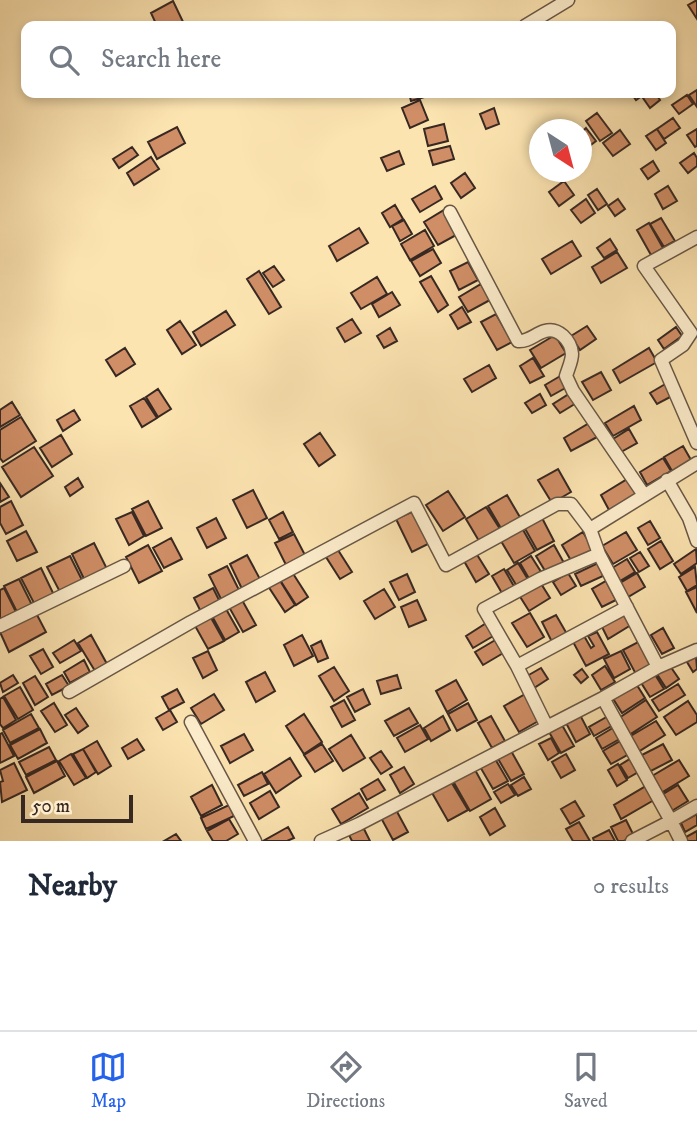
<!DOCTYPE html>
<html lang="en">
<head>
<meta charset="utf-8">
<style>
	body { margin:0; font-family:"IM FELL DW Pica",serif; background:#f6f6f7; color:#1f2937 }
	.compass { position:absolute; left:529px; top:119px; width:63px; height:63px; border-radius:50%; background:#fff; box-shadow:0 4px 10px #0003; rotate:144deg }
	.scale { position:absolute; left:21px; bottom:18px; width:112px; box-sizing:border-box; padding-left:7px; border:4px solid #372822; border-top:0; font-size:19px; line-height:24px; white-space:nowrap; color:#372822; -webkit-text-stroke:5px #fdedcc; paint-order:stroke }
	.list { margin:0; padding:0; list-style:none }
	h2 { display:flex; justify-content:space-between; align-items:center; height:91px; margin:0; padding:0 28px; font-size:30px }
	h2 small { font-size:23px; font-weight:400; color:#747a83 }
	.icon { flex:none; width:38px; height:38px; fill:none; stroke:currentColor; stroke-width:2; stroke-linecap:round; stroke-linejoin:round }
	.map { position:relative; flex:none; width:697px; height:841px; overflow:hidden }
	.search { position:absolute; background:#fff; box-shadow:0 4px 10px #0003; left:21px; right:21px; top:21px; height:77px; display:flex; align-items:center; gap:18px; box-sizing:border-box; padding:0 24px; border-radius:14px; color:#747a83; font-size:26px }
	.sheet { height:189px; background:#fff }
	nav { display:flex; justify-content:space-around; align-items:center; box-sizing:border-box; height:98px; border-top:2px solid #e0e1e3; background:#fff; font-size:19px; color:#747a83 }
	nav a { display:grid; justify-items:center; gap:4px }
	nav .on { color:#2563eb }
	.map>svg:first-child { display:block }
	.building { fill:#d08e66; stroke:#372822; stroke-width:2 }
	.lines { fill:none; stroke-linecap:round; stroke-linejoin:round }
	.minor-casing { stroke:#685746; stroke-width:15 }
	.minor { stroke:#fdedcc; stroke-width:12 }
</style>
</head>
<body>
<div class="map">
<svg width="697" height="841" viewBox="0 0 697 841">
	<rect width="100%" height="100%" fill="#fce4b1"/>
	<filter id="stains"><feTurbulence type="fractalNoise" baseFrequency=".00286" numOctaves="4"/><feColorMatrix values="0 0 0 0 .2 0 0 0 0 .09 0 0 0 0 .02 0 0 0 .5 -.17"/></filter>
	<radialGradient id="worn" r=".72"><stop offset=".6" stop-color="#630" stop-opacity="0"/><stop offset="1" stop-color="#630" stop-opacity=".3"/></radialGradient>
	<path class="building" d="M697 0V19L688 5Z
		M173 1 185 26H157L151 13Z
		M697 90V107L689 95Z
		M409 93H438L411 101Z
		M631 93H646L636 100Z
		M650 93H655L660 100 650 108 643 98Z
		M687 95 693 104 679 114 672 105Z
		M420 100 428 120 410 128 402 108Z
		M494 108 499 124 486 129 480 114Z
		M597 113 612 133 600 141 586 121Z
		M673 118 680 128 664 139 657 129Z
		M444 124 448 141 428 146 424 129Z
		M177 127 185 143 157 159 148 142Z
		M586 128 596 141 584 150 582 147V132Z
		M657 129 666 143 656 150 646 136Z
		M697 129V146L695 147 687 135Z
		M620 130 630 144 613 156 603 143Z
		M450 146 454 159 433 165 429 151Z
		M132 147 138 155 119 168 113 159Z
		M399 151 404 164 387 171 381 158Z
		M694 153 697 158V166L688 173 680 163Z
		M151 157 159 169 134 185 127 173Z
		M653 161 659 171 648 179 641 169Z
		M465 173 475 188 461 198 451 183Z
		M564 181 574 195 559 206 549 192Z
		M435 186 442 199 420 212 412 199Z
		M668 186 677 201 663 209 655 194Z
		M597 189 607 204 598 210 588 195Z
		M586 199 595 213 581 223 571 210Z
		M618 199 625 209 615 216 608 206Z
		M395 205 403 219 390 227 382 213Z
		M444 210 458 234 438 245 424 222Z
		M661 218 675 241 664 247 650 224Z
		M404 220 412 234 400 241 392 226Z
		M649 223 663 248 651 255 637 230Z
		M359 228 368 243 337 261 329 246Z
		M425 230 434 246 410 260 401 244Z
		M610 239 617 250 604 258 597 248Z
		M572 241 581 256 551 274 542 259Z
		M433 249 441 263 420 276 411 261Z
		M617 252 627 268 601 283 592 267Z
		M468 262 478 280 459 290 450 271Z
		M274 266 284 280 273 287 263 273Z
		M259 271 281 307 269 314 247 279Z
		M431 276 448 305 438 312 420 282Z
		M377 277 387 294 361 309 351 293Z
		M481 284 490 300 468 312 459 297Z
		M392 292 400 305 379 317 372 304Z
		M462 307 471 322 458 329 450 315Z
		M226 311 235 325 201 346 193 332Z
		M496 314 512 342 497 350 481 322Z
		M352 319 361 333 345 342 337 328Z
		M180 321 196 345 182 354 167 330Z
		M587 326 596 339 580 350 571 336Z
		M676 327 682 336 664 349 658 340Z
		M390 328 397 341 384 348 377 336Z
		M555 335 566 353 541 368 530 350Z
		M125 348 135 364 116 376 106 360Z
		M649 348 657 362 620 383 613 370Z
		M533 358 544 376 530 383 520 366Z
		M489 365 496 378 472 392 464 379Z
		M601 372 611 390 593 400 582 382Z
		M562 375 569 386 551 396 545 385Z
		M667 383 674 395 657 404 650 393Z
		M158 389 171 409 158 417 146 397Z
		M572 392 578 402 560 413 553 404Z
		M540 394 546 405 532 413 525 403Z
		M144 398 157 418 142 427 130 406Z
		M12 402 20 415 0 427V410Z
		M634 406 641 420 613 436 605 423Z
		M74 410 80 420 63 431 57 420Z
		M21 417 36 441 3 462 0 458V430Z
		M591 422 599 436 571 451 564 438Z
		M629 429 637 443 621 452 613 439Z
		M320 433 335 455 319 466 304 444Z
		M61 435 72 454 52 467 40 448Z
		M683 446 691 460 672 471 664 457Z
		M34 447 53 476 21 497 2 467Z
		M663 458 671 471 647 485 640 472Z
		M558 469 571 492 552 503 538 480Z
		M78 478 83 487 70 496 65 487Z
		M629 478 638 493 609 510 601 495Z
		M0 483 9 497 0 502Z
		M253 490 267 518 247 528 233 500Z
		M448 491 465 517 443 531 426 505Z
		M507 495 521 519 502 530 488 506Z
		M11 501 23 525 6 534 0 523V507Z
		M148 501 162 528 146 536 132 509Z
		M486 507 500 529 479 541 466 519Z
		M416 510 432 542 412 552 396 519Z
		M132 512 144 536 129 545 116 519Z
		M283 512 293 532 279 539 269 520Z
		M541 516 554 541 537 550 523 525Z
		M216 518 226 538 207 548 197 528Z
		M650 521 660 538 648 545 638 528Z
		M522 528 535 551 514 563 501 541Z
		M26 531 37 552 17 561 7 541Z
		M583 532 594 551 573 564 562 545Z
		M626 532 637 550 613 564 602 546Z
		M294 534 306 557 287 567 275 543Z
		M171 538 182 559 164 568 153 548Z
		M661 541 673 561 660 569 648 549Z
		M94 543 108 571 86 583 72 554Z
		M148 545 162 571 139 583 126 557Z
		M554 545 564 563 547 574 536 556Z
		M696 549 697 563 681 574 674 564Z
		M338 550 352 572 340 579 326 557Z
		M640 552 649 566 639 572 630 558Z
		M476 553 489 574 476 582 464 561Z
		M247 555 261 581 243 591 230 564Z
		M70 556 83 582 61 594 47 567Z
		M531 556 543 575 531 582 520 563Z
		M627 559 635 572 620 581 612 568Z
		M518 563 529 581 518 588 507 570Z
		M598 563 603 576 581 586 575 574Z
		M227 566 240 592 222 601 209 575Z
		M695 567 697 585 687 591 679 577Z
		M41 568 54 595 35 605 21 578Z
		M504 569 515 588 503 595 492 576Z
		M292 572 308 597 296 605 280 580Z
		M568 573 576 586 561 595 553 582Z
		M637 573 645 587 628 597 620 583Z
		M407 574 415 592 399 600 390 582Z
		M19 579 33 607 18 614 4 586Z
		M279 579 295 605 285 612 268 586Z
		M606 581 616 600 602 607 592 589Z
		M540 582 550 598 529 611 519 595Z
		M697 587V613L686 592Z
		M4 588 17 614 0 623V590Z
		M213 588 220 602 201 612 194 598Z
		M384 589 395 607 375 619 364 601Z
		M242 600 256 625 243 632 229 607Z
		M417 600 426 620 409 627 401 607Z
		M226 609 239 632 225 640 212 616Z
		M36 613 46 632 9 652 0 632Z
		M530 613 544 637 527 647 512 623Z
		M624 614 631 625 608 639 602 627Z
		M556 615 567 634 552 642 542 622Z
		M210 616 224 641 208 649 194 624Z
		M488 622 495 635 473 648 466 636Z
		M663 628 674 648 662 654 651 635Z
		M597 632 609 654 586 666 572 640 583 634 591 648 594 646 588 636Z
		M91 635 107 664 95 671 78 643Z
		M302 635 313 656 294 666 284 645Z
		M497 639 505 652 483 665 475 652Z
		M74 640 81 651 60 663 53 653Z
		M321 641 328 658 318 662 311 646Z
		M640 641 654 669 638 678 623 650Z
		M43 649 53 667 41 674 30 656Z
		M208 651 217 670 203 678 193 658Z
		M621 651 630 669 614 678 604 659Z
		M696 656 697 669 693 672 687 662Z
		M84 660 90 672 70 683 64 672Z
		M668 663 679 679 666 688 655 671Z
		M605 666 615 682 601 690 592 675Z
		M334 667 349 691 334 701 319 676Z
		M541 668 548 679 534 688 527 676Z
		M582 669 588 677 581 683 574 675Z
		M265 672 275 691 256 702 246 682Z
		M654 673 664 689 650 697 640 681Z
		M13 675 18 683 3 692 0 683Z
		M62 675 69 686 52 695 46 684Z
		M397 675 401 688 381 694 377 681Z
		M35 676 48 697 35 705 23 683Z
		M456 680 467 700 447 712 436 691Z
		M635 682 645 698 622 713 612 697Z
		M678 684 685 695 659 711 652 700Z
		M20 687 33 710 18 719 4 696Z
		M177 689 184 702 169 710 162 697Z
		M363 689 370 704 355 712 347 697Z
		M527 693 542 719 519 732 504 706Z
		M214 694 224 710 201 724 191 708Z
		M3 697 16 720 3 728 0 724V699Z
		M344 700 355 720 342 727 331 707Z
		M646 700 657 717 629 735 619 718Z
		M688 701 697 715V722L676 735 664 717Z
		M54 703 67 725 55 732 41 711Z
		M468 703 477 720 457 731 448 714Z
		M76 708 88 726 78 733 65 715Z
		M409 708 418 723 394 736 385 721Z
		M170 710 177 722 163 730 156 718Z
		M579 713 590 734 576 742 565 721Z
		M31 714 39 728 10 743 3 730Z
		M304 714 322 742 304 754 286 726Z
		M610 715 615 724 594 736 589 727Z
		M443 716 450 730 431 741 424 728Z
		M491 716 505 741 492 748 478 723Z
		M656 721 665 735 638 752 629 737Z
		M420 725 428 739 405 752 397 738Z
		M562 725 574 746 561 753 549 732Z
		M616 726 623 737 602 749 596 738Z
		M40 729 47 743 18 759 10 745Z
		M2 733 14 756 0 763V734Z
		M244 734 253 750 230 763 221 746Z
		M351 735 365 758 343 771 329 749Z
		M551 738 559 753 548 760 539 744Z
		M137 739 144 750 128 759 122 748Z
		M622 740 629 754 611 764 603 751Z
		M97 741 111 766 98 774 83 749Z
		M322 744 333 761 315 772 304 755Z
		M663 744 672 760 649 772 640 756Z
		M49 747 56 760 26 775 19 762Z
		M83 749 96 772 87 778 73 754Z
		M510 749 524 774 511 781 497 757Z
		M381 751 392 767 381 774 370 758Z
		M71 754 86 778 74 785 59 761Z
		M566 754 575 770 561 778 552 762Z
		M494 757 508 781 493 789 479 765Z
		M633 757 640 771 628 778 620 765Z
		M290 758 301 776 276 793 264 774Z
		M679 760 689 776 661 793 652 776Z
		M57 761 65 776 34 793 26 777Z
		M14 763 27 790 2 802 0 782 3 781 0 770Z
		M618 764 627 780 617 786 608 770Z
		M404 767 414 784 400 793 390 775Z
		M474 768 491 799 470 811 453 781Z
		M262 772 268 784 244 796 238 785Z
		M524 777 531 789 518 796 511 785Z
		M378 779 385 790 367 800 361 789Z
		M450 780 468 810 448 821 431 791Z
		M508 784 515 795 501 803 494 792Z
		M212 785 222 805 201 816 191 797Z
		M678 785 688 801 670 812 660 796Z
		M646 786 654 800 621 819 614 805Z
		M270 791 279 807 259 819 250 803Z
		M359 793 368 808 341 824 332 809Z
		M575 801 584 816 570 824 561 809Z
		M229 805 234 816 206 829 201 818Z
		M395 808 408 832 393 840 380 816Z
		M495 808 505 826 490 835 480 817Z
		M697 814V825L685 832 681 823Z
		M229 819 238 834 226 841H213L207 831Z
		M626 820 634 836 624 841H618L611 827Z
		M579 822 590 841H573L566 829Z
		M288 827 294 838 287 841H263Z
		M363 827 370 841H352L349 835Z
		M609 830 615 841H594L593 838Z
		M697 831V841H686L684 838Z
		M176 834 181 841H164Z"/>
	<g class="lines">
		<g class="minor-casing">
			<path id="minor" d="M525 26 568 0
				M450 212 518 341C528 342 535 334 545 331 558 327 571 340 572 354 572 361 568 369 566 376L573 391 644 495
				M697 237 644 266 691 333 683 345 661 360 697 443
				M667 480 689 518 697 541
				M590 529 599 554 658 667
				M0 626 124 566
				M517 666 484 609 540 579 599 554
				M69 692 191 622 414 503 446 565 557 504H571L590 529 697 463
				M603 698 658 667 697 650
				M191 722 255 841
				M547 727 517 666 627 607
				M321 841 359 824 603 698 671 821 632 841
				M681 841 671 821 697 806"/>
		</g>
		<use href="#minor" class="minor"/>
	</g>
	<rect width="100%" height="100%" filter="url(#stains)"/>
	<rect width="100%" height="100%" fill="url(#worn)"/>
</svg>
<svg class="compass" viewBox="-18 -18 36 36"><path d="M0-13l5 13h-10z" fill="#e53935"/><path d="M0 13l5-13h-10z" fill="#747a83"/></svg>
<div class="scale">50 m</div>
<div class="search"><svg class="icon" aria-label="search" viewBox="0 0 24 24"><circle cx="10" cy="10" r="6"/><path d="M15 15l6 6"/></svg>Search here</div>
</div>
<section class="sheet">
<h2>Nearby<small>0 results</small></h2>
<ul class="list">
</ul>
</section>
<nav>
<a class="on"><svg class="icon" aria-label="map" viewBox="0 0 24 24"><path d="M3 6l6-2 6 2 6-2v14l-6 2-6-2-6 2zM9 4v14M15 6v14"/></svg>Map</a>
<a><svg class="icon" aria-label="directions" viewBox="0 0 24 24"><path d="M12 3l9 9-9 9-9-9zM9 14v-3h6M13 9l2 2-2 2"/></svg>Directions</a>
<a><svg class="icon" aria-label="saved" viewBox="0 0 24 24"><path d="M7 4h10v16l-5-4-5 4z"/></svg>Saved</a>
</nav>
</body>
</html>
